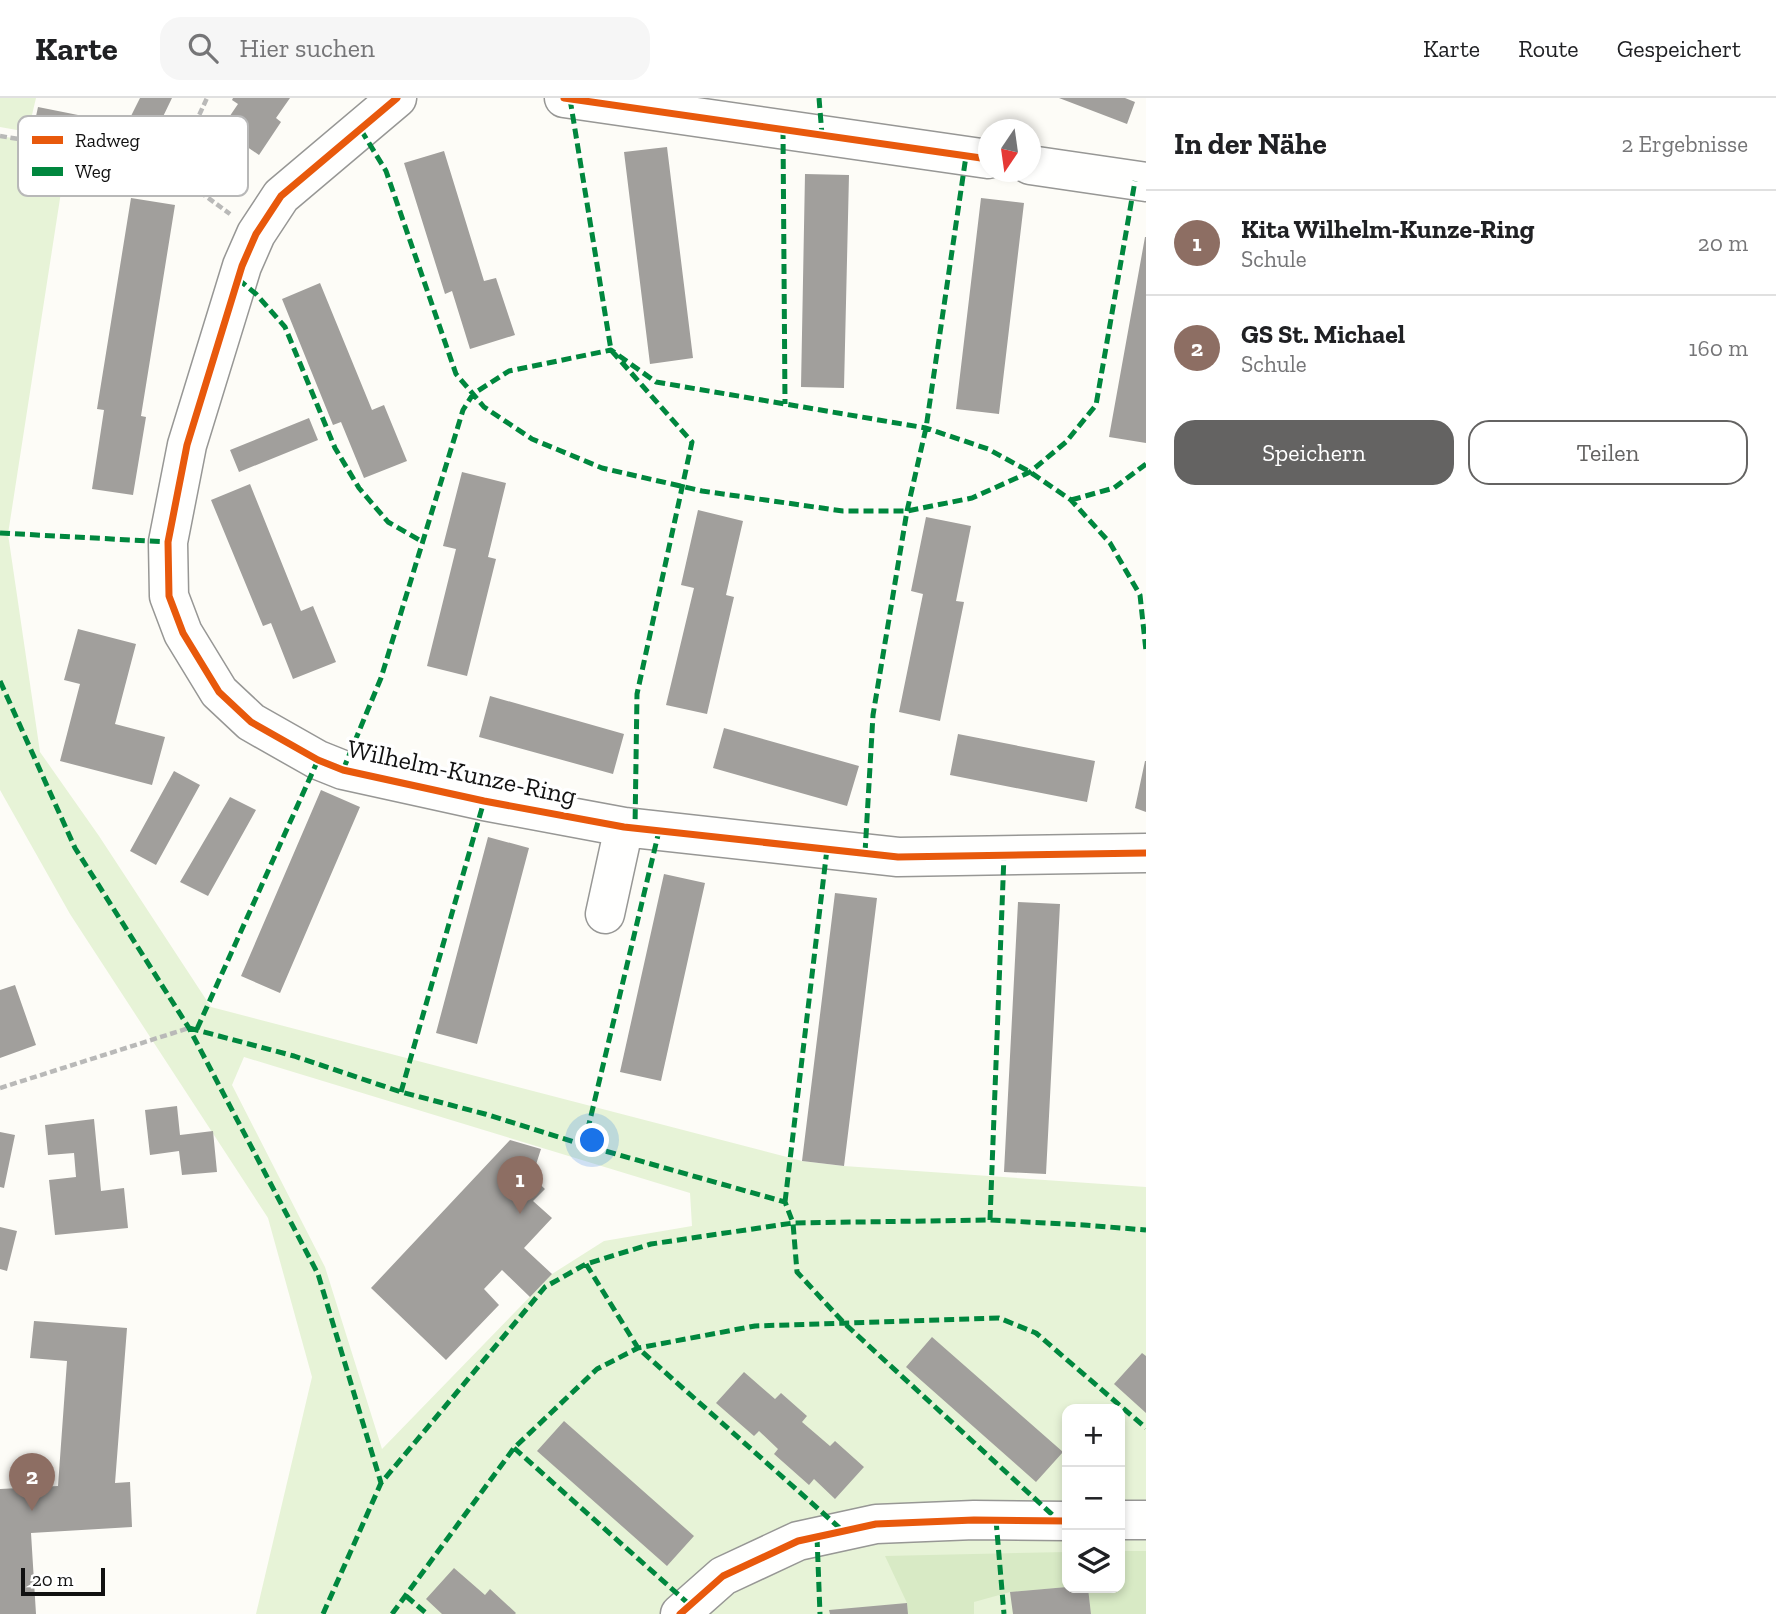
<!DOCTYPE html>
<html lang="de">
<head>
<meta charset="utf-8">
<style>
	body { margin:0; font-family:"Zilla Slab",serif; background:#f6f6f6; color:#202124 }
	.controls { position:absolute; right:21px; bottom:21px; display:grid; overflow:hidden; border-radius:14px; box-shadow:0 4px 10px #0003 }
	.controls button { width:63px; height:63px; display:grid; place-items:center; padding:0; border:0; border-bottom:2px solid #e0e0e0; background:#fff; color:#202124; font:35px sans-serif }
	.compass { position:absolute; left:978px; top:21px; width:63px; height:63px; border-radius:50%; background:#fff; box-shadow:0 4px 10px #0003; rotate:193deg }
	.scale { position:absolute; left:21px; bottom:18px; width:84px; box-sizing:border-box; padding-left:7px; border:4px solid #111; border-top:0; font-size:19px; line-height:24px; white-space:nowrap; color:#111; -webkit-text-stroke:5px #fff; paint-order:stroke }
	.you { position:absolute; left:593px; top:1043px; width:24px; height:24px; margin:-18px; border:5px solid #fff; border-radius:50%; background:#1a73e8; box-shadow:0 0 0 10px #1a73e833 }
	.badge { display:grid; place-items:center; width:46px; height:46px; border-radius:50%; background:#646362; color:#fff; font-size:23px; font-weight:700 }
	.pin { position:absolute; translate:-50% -58px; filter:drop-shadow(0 2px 4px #0008) }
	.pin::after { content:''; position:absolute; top:37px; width:24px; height:21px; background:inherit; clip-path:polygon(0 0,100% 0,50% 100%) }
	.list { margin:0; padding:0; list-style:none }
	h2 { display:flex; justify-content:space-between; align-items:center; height:91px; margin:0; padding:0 28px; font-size:30px }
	h2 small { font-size:23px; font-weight:400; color:#757577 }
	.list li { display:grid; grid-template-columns:46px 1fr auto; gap:21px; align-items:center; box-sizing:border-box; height:105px; padding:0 28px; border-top:2px solid #e0e0e0 }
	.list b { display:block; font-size:26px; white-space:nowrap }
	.list p { margin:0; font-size:23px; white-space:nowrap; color:#757577 }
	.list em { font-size:23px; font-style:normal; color:#757577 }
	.actions { display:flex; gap:14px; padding:21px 28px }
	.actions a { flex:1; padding:16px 0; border:2px solid #646362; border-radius:21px; text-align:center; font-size:24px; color:#646362 }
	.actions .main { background:#646362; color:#fff }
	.icon { flex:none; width:38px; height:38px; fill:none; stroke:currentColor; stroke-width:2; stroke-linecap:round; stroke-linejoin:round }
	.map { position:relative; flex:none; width:1146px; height:1516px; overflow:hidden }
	header { display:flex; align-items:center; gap:42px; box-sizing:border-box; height:98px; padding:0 35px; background:#fff; border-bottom:2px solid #e0e0e0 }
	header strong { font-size:33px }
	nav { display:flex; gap:38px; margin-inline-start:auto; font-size:24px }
	.search { width:490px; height:63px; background:#f6f6f6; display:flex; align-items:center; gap:18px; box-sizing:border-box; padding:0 24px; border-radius:21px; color:#757577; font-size:26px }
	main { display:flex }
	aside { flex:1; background:#fff }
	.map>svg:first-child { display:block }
	.green { fill:#e7f3d7; fill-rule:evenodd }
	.forest { fill:#d8eac5 }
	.building { fill:#a19f9c }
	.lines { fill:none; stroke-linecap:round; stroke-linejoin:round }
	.minor-casing { stroke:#979795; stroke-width:41 }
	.path { stroke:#b9b9b8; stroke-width:4.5; stroke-dasharray:7 3.5; stroke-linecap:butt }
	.minor { stroke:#fffffe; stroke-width:38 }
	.quiet { stroke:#00873e; stroke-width:5; stroke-dasharray:10 5; stroke-linecap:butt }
	.cycleway-casing { stroke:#fff; stroke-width:11 }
	.cycleway { stroke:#e8590c; stroke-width:7 }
	.labels { text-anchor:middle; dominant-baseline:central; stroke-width:7; stroke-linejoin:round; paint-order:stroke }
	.street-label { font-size:26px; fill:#111; stroke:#fff }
	.key { fill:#fff; stroke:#b8b8b8; stroke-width:2 }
	.key-label { font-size:19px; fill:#111 }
</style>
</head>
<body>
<header>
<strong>Karte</strong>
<div class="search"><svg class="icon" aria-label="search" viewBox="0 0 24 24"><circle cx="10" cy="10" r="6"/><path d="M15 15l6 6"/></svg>Hier suchen</div>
<nav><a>Karte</a><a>Route</a><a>Gespeichert</a></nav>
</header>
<main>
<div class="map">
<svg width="1146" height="1516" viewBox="0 0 1146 1516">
	<rect width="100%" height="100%" fill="#fdfcf7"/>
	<path class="green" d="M0 0H36L28 34 0 29Z
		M0 38 68 49 8 436 40 654 99 738 211 909 802 1063 844 1068 1146 1089V1516H256L312 1279 268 1120 70 816 0 692ZM244 959 690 1095 692 1128 604 1143 552 1176 382 1351 325 1169 232 987ZM1067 1311H1120V1490H1067Z"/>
	<path class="forest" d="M1120 1453H1146V1516H1091L1088 1490H1120Z
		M1067 1454V1489L1010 1494 974 1504V1516H908L907 1505 885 1458Z"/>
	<path class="building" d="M140 0H172L144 58 115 50Z
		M233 0H290L276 20 281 24 259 57 221 31 238 6 232 2Z
		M1059 0H1125L1135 4 1127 26Z
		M38 9 113 24 108 47 33 32Z
		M667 49 693 260 650 266 624 54Z
		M444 53 484 183 496 180 515 237 470 251 452 193 445 196 404 65Z
		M805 76 849 77 844 290 801 289Z
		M131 100 175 107 141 318 146 319 133 397 92 391 104 312 97 311Z
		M981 100 1024 105 999 316 956 311Z
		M1145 139H1146V345L1109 339Z
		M320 185 372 312 384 307 407 363 364 380 341 324 333 327 282 201Z
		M309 320 318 342 239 374 230 352Z
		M462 374 506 385 488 459 496 461 467 578 427 568 456 451 443 448Z
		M250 386 301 513 313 508 336 564 293 581 271 525 263 528 211 402Z
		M698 412 743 423 726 497 734 499 707 616 666 607 694 490 681 487Z
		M926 419 971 428 956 503 964 504 940 623 899 614 923 496 911 493Z
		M78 531 136 546 115 626 165 639 152 687 60 663 80 586 64 582Z
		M490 598 624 636 613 676 479 639Z
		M724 630 859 668 847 708 713 670Z
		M958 636 1095 663 1087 704 950 677Z
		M1145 663H1146V714L1135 710Z
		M174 673 200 687 156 767 130 753Z
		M321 692 360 709 280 895 241 878Z
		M230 699 256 712 208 798 180 784Z
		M488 739 529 750 477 946 436 935Z
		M664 776 705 785 661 983 620 974Z
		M835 795 877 800 844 1068 802 1063Z
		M1018 804 1060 806 1046 1076 1004 1074Z
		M15 887 36 947 0 960V892Z
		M177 1008 180 1037 213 1033 217 1074 182 1077 179 1053 150 1057 145 1012Z
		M94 1021 101 1093 124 1090 128 1130 55 1137 49 1082 76 1079 74 1055 48 1057 45 1027Z
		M0 1034 15 1037 4 1090 0 1089Z
		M510 1042 541 1051 532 1079 545 1091 533 1103 552 1120 524 1150 552 1176 530 1199 502 1172 484 1191 499 1207 446 1262 371 1190Z
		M0 1129 17 1133 7 1173 0 1171Z
		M34 1223 127 1230 115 1385 130 1384 132 1429 31 1435 36 1516H0V1391L58 1388 67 1263 30 1260Z
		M932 1239 1063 1354 1036 1384 906 1269Z
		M1142 1255 1146 1258V1315L1114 1286Z
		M744 1274 775 1301 781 1295 807 1318 802 1324 830 1348 835 1343 864 1369 835 1401 814 1381 809 1387 774 1356 778 1351 759 1333 754 1338 716 1305Z
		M564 1323 694 1438 667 1468 537 1353Z
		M454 1470 485 1497 490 1491 516 1515 515 1516H442L426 1501Z
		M1067 1489 1088 1490 1091 1516H1013L1010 1494Z
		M907 1505 908 1516H830L829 1512Z"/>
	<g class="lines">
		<g class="minor-casing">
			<path id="minor" d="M397 0 281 98 256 136 242 168 187 347 168 444 169 498 183 535 219 594 251 624 318 662 343 672 484 703 624 729 898 759 1146 755
				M564 0 988 61
				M1030 67 1146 84
				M605 816 624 729
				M1120 1422H1146
				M680 1516 723 1478 798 1443 876 1426 974 1422 1067 1423"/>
		</g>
		<path class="path" d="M0 38 68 49 173 74 230 116
			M173 74 207 0
			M0 990 189 930"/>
		<use href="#minor" class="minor"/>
		<path class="quiet" d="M819 0 822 37
			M570 1 611 252 692 344 637 596 635 730
			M783 31 785 306
			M361 32 386 73 456 276 484 309 532 341 602 370 702 393 843 413H907L972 400 1030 374 1066 344 1096 307 1135 83
			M238 181 256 196 285 229 335 350 359 390 388 424 423 444
			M1071 402 1114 390 1146 366
			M0 435 168 444
			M0 583 75 750 189 930 318 1176 381 1385
			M343 672 381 580 463 312 473 296 509 273 611 252 656 284 926 330 988 351 1030 374 1071 402 1110 445 1140 497 1146 553
			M865 755 873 617 907 413 926 330 966 58
			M189 930 294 958 401 994 485 1016 584 1047 785 1104 793 1125 797 1174 844 1225 1058 1422
			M197 931 318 662
			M401 994 484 703
			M584 1047 659 733
			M785 1104 827 751
			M990 1122 1004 757
			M586 1166 638 1250 843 1433
			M514 1350 690 1507
			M996 1422 1004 1516
			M817 1439 820 1516
			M406 1498 427 1516
			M323 1516 381 1385 545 1189 586 1166 651 1146 793 1125 990 1122 1084 1127 1146 1132
			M392 1516 514 1350 597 1271 638 1250 755 1228 999 1220 1036 1235 1146 1330"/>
		<g class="cycleway-casing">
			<path id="cycleway" d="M397 0 281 98 256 136 242 168 187 347 168 444 169 498 183 535 219 594 251 624 318 662 343 672 484 703 624 729 898 759 1146 755
				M564 0 988 61
				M680 1516 723 1478 798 1443 876 1426 974 1422 1067 1423"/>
		</g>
		<use href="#cycleway" class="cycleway"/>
	</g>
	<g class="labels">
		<g class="street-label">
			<text transform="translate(462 674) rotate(12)">Wilhelm-Kunze-Ring</text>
		</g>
	</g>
	<rect x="18" y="18" width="230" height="80" rx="10" class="key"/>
	<rect x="32" y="38" width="31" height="8" fill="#e8590c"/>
	<rect x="32" y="69" width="31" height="9" fill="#00873e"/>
	<g class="key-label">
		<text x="75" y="49">Radweg</text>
		<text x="75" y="80">Weg</text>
	</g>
</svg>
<div class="controls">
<button>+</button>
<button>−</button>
<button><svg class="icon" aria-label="layers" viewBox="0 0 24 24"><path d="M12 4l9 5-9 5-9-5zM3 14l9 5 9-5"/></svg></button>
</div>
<svg class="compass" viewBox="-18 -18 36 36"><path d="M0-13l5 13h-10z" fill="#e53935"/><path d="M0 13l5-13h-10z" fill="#757577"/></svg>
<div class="scale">20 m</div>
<div class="you"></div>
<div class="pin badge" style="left:520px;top:1116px;background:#8d6e63">1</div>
<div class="pin badge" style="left:32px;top:1413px;background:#8d6e63">2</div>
</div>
<aside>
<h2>In der Nähe<small>2 Ergebnisse</small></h2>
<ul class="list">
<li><span class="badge" style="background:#8d6e63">1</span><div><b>Kita Wilhelm-Kunze-Ring</b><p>Schule</p></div><em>20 m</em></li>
<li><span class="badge" style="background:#8d6e63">2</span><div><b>GS St. Michael</b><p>Schule</p></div><em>160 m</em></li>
</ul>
<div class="actions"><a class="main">Speichern</a><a>Teilen</a></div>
</aside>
</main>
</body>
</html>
